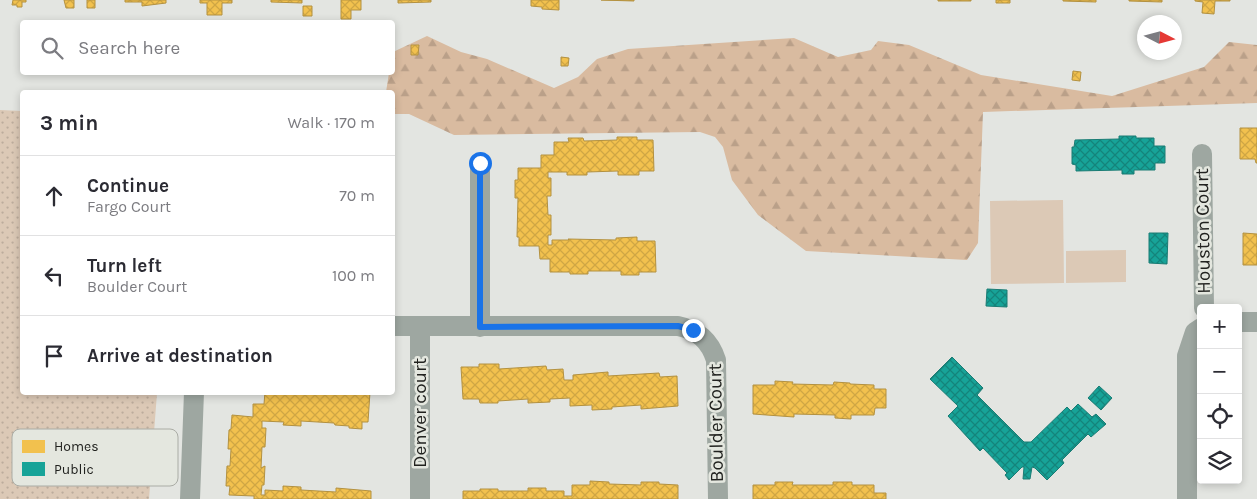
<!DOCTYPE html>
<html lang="en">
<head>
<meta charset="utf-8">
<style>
	body { margin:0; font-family:Karla,sans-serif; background:#f7f7f7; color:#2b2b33 }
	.controls { position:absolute; right:15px; bottom:15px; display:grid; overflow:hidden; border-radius:5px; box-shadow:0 2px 8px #0003 }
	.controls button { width:45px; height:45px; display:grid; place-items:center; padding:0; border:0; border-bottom:1px solid #e1e1e2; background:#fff; color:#2b2b33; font:25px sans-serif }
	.compass { position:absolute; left:1137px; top:15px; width:45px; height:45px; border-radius:50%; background:#fff; box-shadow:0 2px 8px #0003; rotate:96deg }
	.stop { position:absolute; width:15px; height:15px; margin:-11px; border:4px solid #1a73e8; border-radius:50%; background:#fff }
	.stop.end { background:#1a73e8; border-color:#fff; box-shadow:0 1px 5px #0008 }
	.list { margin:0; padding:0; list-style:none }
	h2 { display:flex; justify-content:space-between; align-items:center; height:65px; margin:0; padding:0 20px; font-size:21px }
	h2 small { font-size:16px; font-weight:400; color:#7c7c81 }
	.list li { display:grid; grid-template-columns:32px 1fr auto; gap:15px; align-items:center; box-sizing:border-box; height:80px; padding:0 20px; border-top:1px solid #e1e1e2 }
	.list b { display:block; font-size:19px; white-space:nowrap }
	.list p { margin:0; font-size:16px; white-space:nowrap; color:#7c7c81 }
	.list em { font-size:16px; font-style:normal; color:#7c7c81 }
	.icon { flex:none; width:28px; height:28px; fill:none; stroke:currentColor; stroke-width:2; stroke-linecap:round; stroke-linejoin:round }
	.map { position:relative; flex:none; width:1257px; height:499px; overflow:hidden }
	.search { position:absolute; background:#fff; box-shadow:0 2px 8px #0003; left:20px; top:20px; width:375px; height:55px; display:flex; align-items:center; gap:12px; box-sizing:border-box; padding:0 18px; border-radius:5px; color:#7c7c81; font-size:19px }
	.panel { position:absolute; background:#fff; box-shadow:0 2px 8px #0003; left:20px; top:90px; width:375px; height:305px; border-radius:5px }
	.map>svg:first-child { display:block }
	.grass { fill:url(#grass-dots) }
	.forest { fill:url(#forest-firs) }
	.park { fill:#dcc9b6 }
	.homes { fill:url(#homes-cross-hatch); stroke:#b39140 }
	.public { fill:url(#public-cross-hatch); stroke:#1a7c74 }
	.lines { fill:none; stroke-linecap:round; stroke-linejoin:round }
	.minor { stroke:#9ea7a1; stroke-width:20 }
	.route { stroke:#1a73e8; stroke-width:6 }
	.labels { text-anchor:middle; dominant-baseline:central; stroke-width:5; stroke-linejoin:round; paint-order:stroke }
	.street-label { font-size:19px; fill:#21221f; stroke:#e4e7df }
	.key { fill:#e4e7df; stroke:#aaaca5; stroke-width:1 }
	.key-label { font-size:14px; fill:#21221f }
</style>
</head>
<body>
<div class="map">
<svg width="1257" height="499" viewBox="0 0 1257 499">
	<defs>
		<pattern id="grass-dots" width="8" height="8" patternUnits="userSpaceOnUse" patternTransform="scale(1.25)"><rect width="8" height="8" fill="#dcc9b6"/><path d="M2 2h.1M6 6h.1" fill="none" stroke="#bcac9c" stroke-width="1.8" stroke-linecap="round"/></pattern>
		<pattern id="forest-firs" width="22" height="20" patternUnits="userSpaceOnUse" patternTransform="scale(1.25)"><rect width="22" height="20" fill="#d9bba0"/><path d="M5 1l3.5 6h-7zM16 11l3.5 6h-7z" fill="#baa089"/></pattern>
		<pattern id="homes-cross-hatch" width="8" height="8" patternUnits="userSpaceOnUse" patternTransform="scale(1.25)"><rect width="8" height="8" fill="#f2c14e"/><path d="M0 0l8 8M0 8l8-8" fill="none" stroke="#cfa644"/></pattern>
		<pattern id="public-cross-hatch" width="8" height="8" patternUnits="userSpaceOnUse" patternTransform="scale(1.25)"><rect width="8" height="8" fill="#17a398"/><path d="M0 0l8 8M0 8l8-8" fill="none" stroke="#14847b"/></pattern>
	</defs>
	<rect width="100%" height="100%" fill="#e3e5e1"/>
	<path class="grass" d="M0 110 22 111V392L157 393 149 499H0Z"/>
	<path class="forest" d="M427 36 461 52 487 59 554 88 578 77 597 59 628 49 794 38 838 57 871 50 878 41 909 45 981 75 1112 96 1204 67 1229 42 1257 45V103L983 112 978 243 967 260 806 251 758 215 732 180 723 147 715 137 700 132 454 135 409 114H393L392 92H386L389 73 392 72 393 52Z"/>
	<path class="park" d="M1063 200 1064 283 991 284 990 201Z
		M1126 250V282L1066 283V251Z"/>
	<path class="homes" d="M13 0H26V2H22V7H17V5H12Z
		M64 0H74V8H66Z
		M87 0H95V8H87Z
		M125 0H166V3L142 6V2H125Z
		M200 0H232V3H222V15H207V3H200Z
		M271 0H302V3L271 2Z
		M341 0H361V10H351V19H341Z
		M398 0H431V2L398 3Z
		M531 0H559V10L542 9V7L531 6Z
		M601 0H634V1Z
		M938 0H971V1H938Z
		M996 0H1010V3H996Z
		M1063 0H1096V2L1063 1Z
		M1129 0H1162V2L1129 1Z
		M1195 0H1230V1H1215L1214 14 1202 13 1203 2 1195 1Z
		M303 6H312V16H303Z
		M411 45H419L418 55H411Z
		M561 57 569 58 568 66H561Z
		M1073 71 1081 72 1080 81 1072 80Z
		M1240 128H1257V163H1256L1255 159H1240Z
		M617 137H637V140H653L654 171H639V175H618V171L587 172V175H567V172H548V178H551V196H547L548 215H551V235H548V245H552V240H569L568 239 616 240V238L637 237V241H655L656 272H639V275H621V271H588V274H570V272H550V259H540L539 246H519V237H517L518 198H515V180H518V168H541V155H554V142H569L568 138H583L584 141 617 140Z
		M1243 233 1257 234V265H1243Z
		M479 364H499V369L546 366 547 370 563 369 564 380H573V375L608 372V376L659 373 660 377 677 376 678 406 641 409V405L612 407V409L592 410V405L570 406V398L550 399V402L528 403V399L498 401V403H480L479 399H463L461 367H479Z
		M775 381 793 382 792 384 833 385 834 382 850 383V384L874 385V389H886V408H875L874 415H851V419L835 418V415L794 414V417L753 414V385H775Z
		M265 392H370L368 422H362V429L349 428V426L335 425 334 423 301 421V426L283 425 284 422 262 421V428H266L265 447H262L261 468 265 466 264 485H262L261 495H265V490L283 491V486L301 487V490L336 492V488L371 491V499H254V496L229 495 230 486H226L227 466H230L231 449H228L229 430 231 429 232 415 253 417V404H264Z
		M590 481 609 482V484L641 485V482H659V484L678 485V499H463V491H480V489H498V491H528V488H546V491H564V496H572V485H590Z
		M775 482H793L792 485H833V482H852V485H874V493H886V499H753V485H775Z"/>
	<path class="public" d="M1119 136H1136V138H1154V146H1165V163H1155V170H1134V174H1122V170L1076 171V165L1072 164V147H1074L1075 140 1119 139Z
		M1149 233H1168L1167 264 1149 263Z
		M987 289 1007 290V307L986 306Z
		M952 357 983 388 977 395 1024 442H1031L1067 407 1071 411 1078 404 1092 417 1096 414 1106 424 1091 437 1088 434 1062 460 1064 463 1047 480 1035 468 1032 467 1030 479H1023L1024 467H1022L1009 480 1005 475 1007 473 983 448 980 451 948 416 958 406 930 379Z
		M1099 386 1112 398 1101 410 1088 398Z"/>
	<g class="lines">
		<path class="minor" d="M1202 154 1204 308
			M480 163V327
			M1238 322H1257
			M392 326H678C698 330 710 341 716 360L718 499
			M190 499 194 392
			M420 499V327
			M1187 499V356L1195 332 1201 328"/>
	</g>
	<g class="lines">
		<path class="route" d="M480 163V327L678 326 693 330"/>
	</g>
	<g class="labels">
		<g class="street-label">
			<text transform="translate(1203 231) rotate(-91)">Houston Court</text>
			<text transform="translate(420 413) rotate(-90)">Denver court</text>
			<text transform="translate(716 423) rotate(-91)">Boulder Court</text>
		</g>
	</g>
	<rect x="12" y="429" width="166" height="57" rx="8" class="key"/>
	<rect x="22" y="440" width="23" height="13" fill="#f2c14e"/>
	<rect x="22" y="462" width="23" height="14" fill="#17a398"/>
	<g class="key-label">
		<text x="54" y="451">Homes</text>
		<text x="54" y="474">Public</text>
	</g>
</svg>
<div class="controls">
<button>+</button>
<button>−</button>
<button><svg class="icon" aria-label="locate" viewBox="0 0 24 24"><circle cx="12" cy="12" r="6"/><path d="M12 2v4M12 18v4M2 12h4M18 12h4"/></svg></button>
<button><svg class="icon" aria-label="layers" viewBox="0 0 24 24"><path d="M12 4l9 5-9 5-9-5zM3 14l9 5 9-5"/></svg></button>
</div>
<svg class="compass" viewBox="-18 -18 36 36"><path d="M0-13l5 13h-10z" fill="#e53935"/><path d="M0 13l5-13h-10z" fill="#7c7c81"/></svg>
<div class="stop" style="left:480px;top:163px"></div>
<div class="stop end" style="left:693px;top:330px"></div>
<div class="search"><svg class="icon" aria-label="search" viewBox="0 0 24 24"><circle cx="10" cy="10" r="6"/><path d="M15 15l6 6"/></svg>Search here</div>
<section class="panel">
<h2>3 min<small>Walk · 170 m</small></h2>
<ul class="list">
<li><svg class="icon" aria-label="ahead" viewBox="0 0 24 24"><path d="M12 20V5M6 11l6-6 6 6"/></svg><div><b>Continue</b><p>Fargo Court</p></div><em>70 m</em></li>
<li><svg class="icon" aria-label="left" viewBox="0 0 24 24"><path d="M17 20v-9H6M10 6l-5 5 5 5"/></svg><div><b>Turn left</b><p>Boulder Court</p></div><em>100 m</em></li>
<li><svg class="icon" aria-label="arrive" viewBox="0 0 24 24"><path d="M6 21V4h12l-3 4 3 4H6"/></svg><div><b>Arrive at destination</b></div></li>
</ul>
</section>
</div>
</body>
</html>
